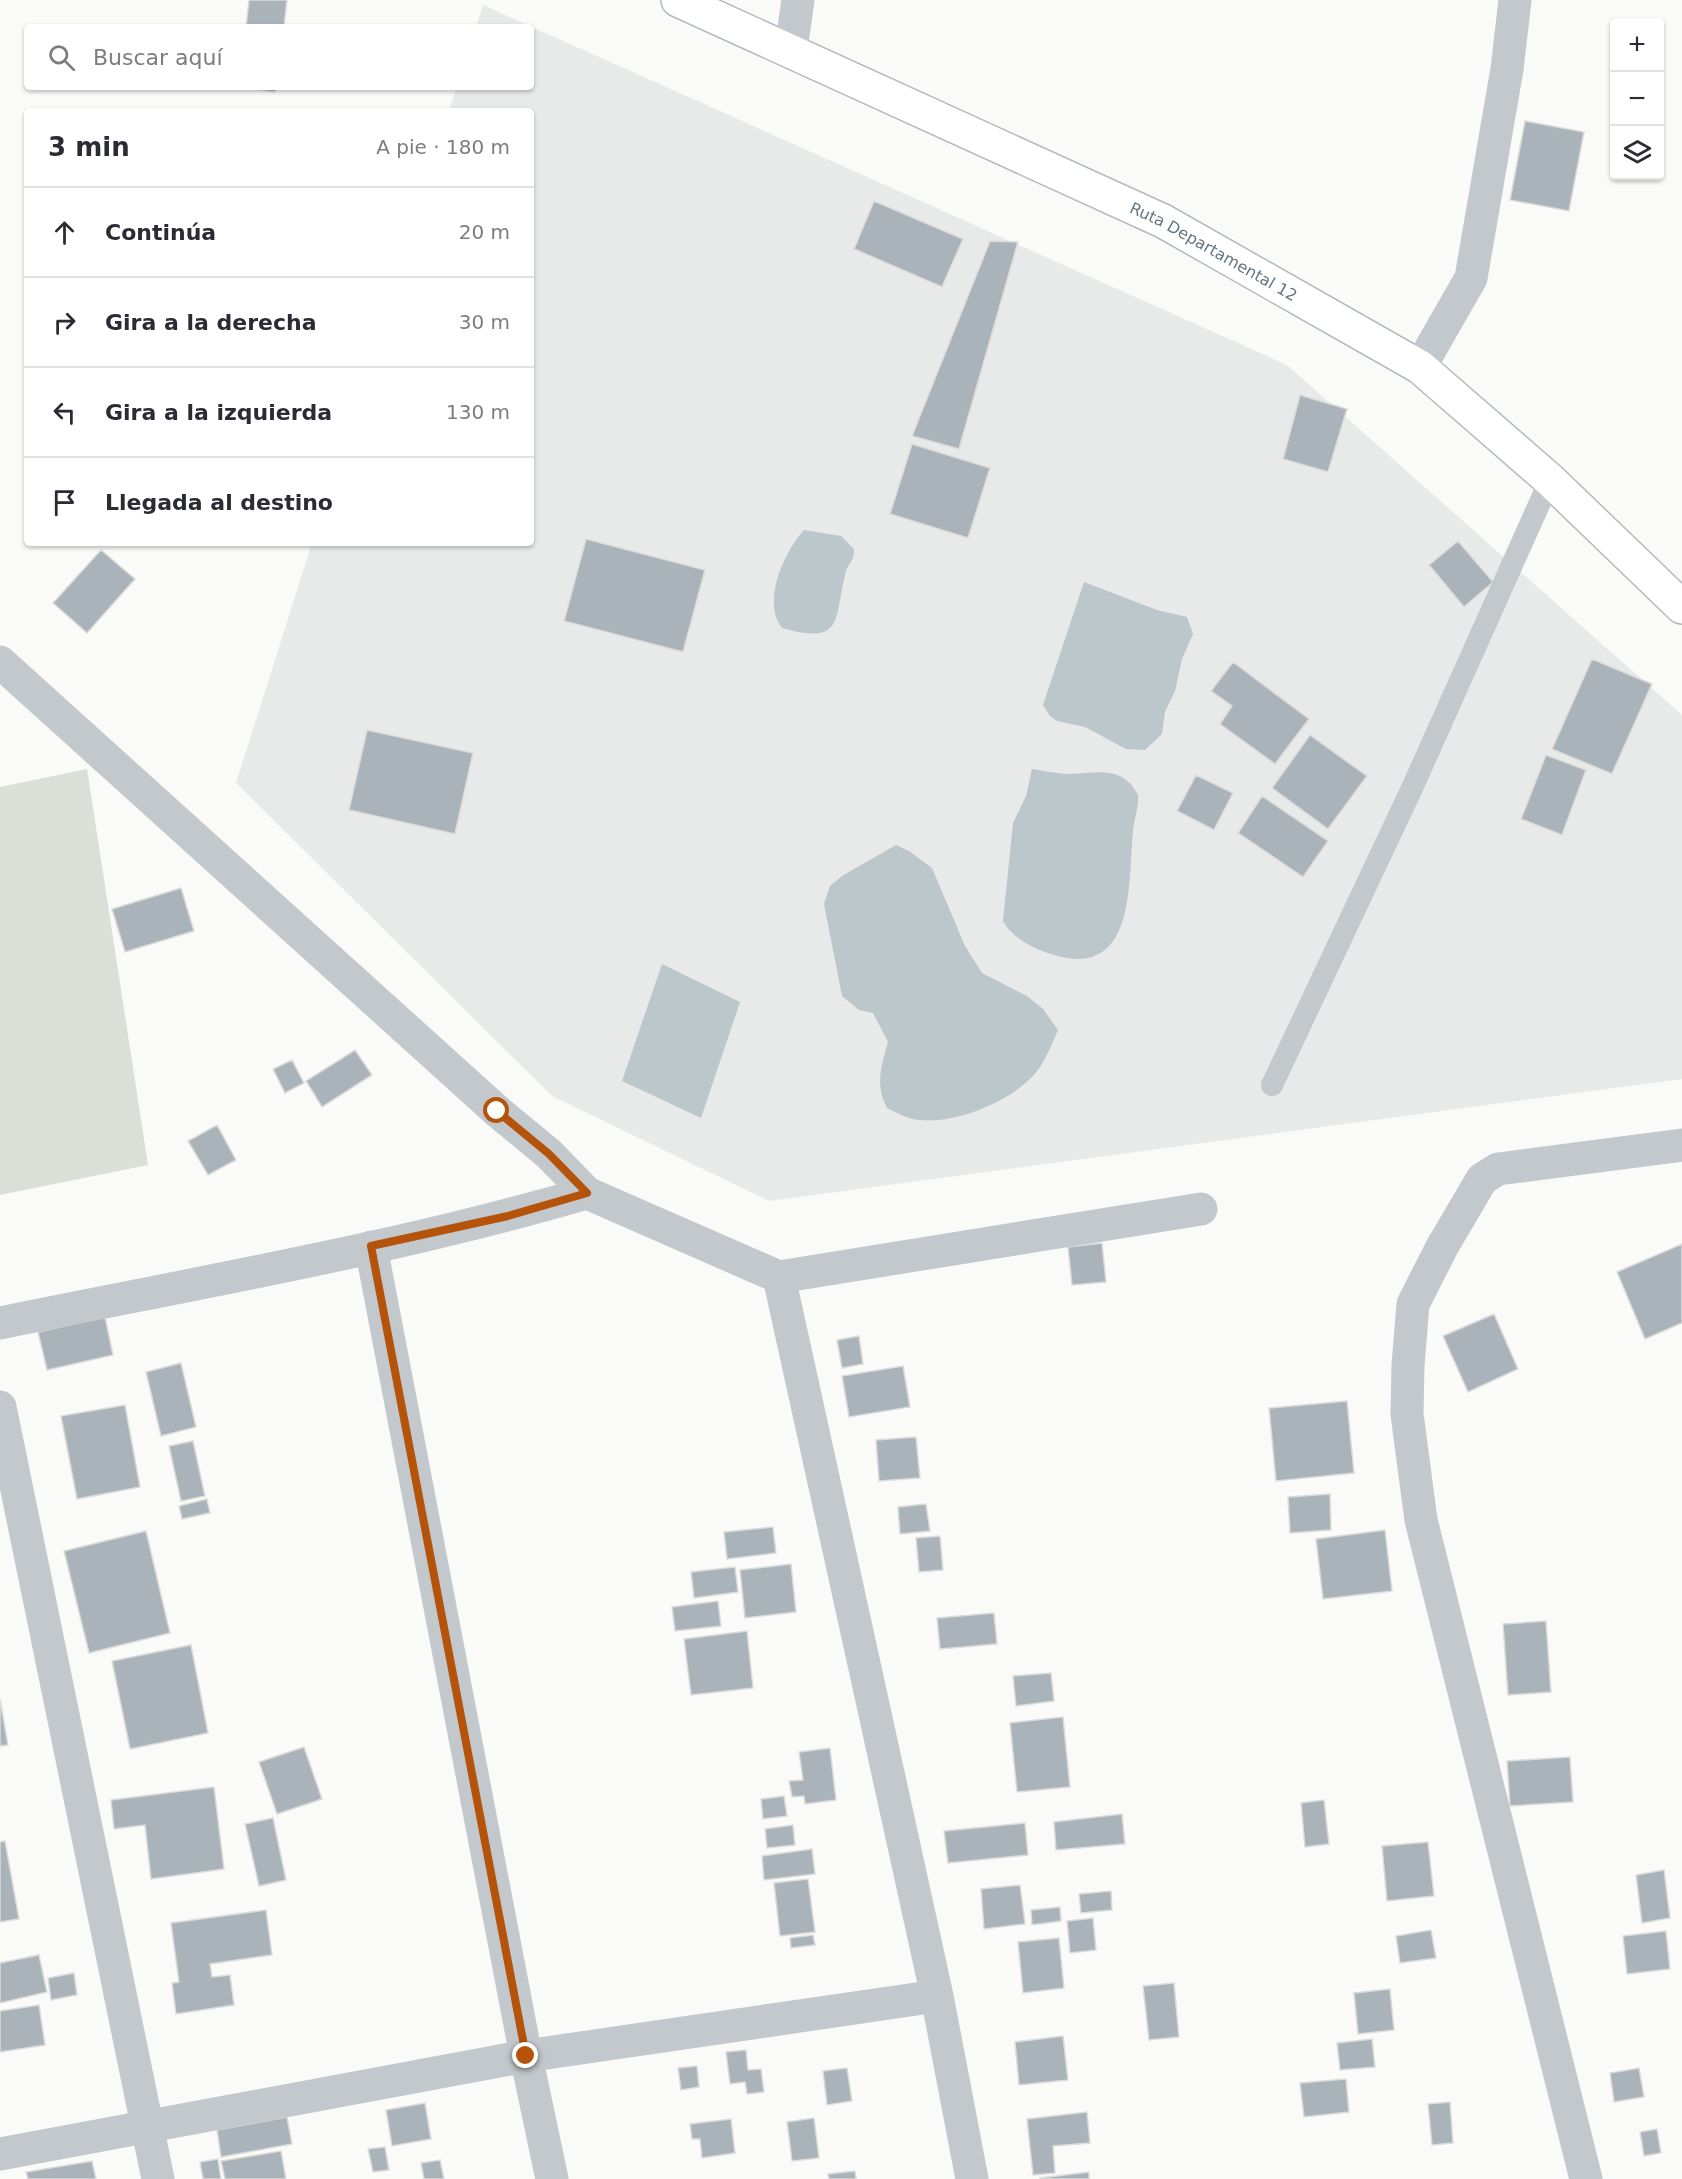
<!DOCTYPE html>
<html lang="es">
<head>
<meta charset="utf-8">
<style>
	body { margin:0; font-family:"DejaVu Sans",sans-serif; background:#f2f2f3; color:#2b2b33 }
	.controls { position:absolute; right:18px; top:18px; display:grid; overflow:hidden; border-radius:6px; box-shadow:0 2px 4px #0004 }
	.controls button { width:54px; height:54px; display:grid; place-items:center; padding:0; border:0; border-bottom:2px solid #e1e1e2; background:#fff; color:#2b2b33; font:30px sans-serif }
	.stop { position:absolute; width:18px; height:18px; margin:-14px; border:4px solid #b45309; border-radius:50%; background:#fff }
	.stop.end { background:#b45309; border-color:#fff; box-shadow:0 2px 6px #0008 }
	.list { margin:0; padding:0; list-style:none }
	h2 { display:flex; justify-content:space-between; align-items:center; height:78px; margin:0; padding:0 24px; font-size:26px }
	h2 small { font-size:20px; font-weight:400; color:#7c7c81 }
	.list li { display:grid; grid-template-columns:39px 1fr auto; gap:18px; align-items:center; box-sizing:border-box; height:90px; padding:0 24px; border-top:2px solid #e1e1e2 }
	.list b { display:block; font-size:22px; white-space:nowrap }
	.list em { font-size:20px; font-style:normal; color:#7c7c81 }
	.icon { flex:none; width:33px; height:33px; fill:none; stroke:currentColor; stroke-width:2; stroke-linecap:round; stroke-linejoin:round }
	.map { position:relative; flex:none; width:1682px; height:2179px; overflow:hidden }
	.search { position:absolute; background:#fff; box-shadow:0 2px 4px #0004; left:24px; top:24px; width:510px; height:66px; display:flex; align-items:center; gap:15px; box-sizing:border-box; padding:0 21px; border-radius:6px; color:#7c7c81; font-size:22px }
	.panel { position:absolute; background:#fff; box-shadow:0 2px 4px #0004; left:24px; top:108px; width:510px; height:438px; border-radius:6px }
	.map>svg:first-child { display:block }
	.built { fill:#e8e9e9 }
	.green { fill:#dadfd7 }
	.water { fill:#bbc7cb }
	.building { fill:#aab3b9; stroke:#dcdcda; stroke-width:1.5 }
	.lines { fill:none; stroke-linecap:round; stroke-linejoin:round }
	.secondary-casing { stroke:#b3babf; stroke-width:36 }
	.lane { stroke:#c3c8cc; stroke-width:22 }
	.street { stroke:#c3c8cc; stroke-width:33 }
	.secondary { stroke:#fff; stroke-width:33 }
	.route { stroke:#b45309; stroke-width:8 }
	.labels { text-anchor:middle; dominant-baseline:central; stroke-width:6; stroke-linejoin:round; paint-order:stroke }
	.street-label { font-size:16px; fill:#657683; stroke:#fff }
</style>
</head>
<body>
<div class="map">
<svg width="1682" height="2179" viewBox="0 0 1682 2179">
	<rect width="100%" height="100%" fill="#fafaf8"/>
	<path class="built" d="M483 5 1287 365 1682 715V1079L769 1201 552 1096 236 783 312 543H531V111H449L457 87H531V27H476Z"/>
	<path class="green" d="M87 769 148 1165 0 1195V787Z"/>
	<path class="water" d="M804 530 841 536 854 549C855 561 847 564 845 575 834 622 843 645 782 628 761 601 785 551 804 530Z
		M1084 582 1157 610 1187 617 1193 634 1182 659 1175 691 1165 712 1162 734 1145 750 1126 749 1085 727 1057 721 1050 716 1043 705Z
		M1032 769C1043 771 1055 773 1066 774 1094 774 1122 763 1138 795 1139 808 1134 818 1133 831 1128 884 1136 982 1051 954 1034 949 1011 937 1003 921L1013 823 1026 796Z
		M896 845 909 851 932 868 965 946 982 973 1027 996 1043 1009 1058 1030C1053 1042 1047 1056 1040 1067 1018 1100 951 1127 913 1119 904 1117 895 1112 887 1108 875 1085 881 1067 888 1042L873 1013 859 1010 842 996 824 904 830 886 842 876Z
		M662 964 740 1002 701 1118 622 1081Z"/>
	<path class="building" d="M249 0H287L284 27H246Z
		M238 87H276L275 92Z
		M1525 121 1584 132 1569 211 1510 200Z
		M874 201 963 239 942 287 854 249Z
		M990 241 1018 242 959 449 912 436Z
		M1300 395 1347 409 1328 472 1283 459Z
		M912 444 990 468 968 538 890 514Z
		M586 539 705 570 683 652 564 621Z
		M1458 541 1493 582 1464 607 1429 565Z
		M101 550 135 579 87 633 53 603Z
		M1592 659 1652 684 1612 774 1552 749Z
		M1233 662 1309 719 1275 764 1220 724 1232 706 1211 691Z
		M367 730 473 753 455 834 349 810Z
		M1310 735 1367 776 1328 829 1272 788Z
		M1546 755 1586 770 1562 835 1521 819Z
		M1196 775 1233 793 1214 830 1177 811Z
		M1262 796 1328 841 1303 877 1238 833Z
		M181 888 194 931 125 952 112 909Z
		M355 1050 372 1075 322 1107 306 1081Z
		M292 1060 304 1083 285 1093 273 1069Z
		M217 1125 236 1160 208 1175 188 1141Z
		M1102 1243 1106 1282 1072 1285 1068 1247Z
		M1682 1244V1323L1645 1339 1617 1272Z
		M1494 1314 1518 1369 1468 1392 1443 1336Z
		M105 1317 113 1355 47 1370 38 1332Z
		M859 1336 863 1364 842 1368 837 1340Z
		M181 1363 196 1427 161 1436 146 1372Z
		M903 1366 910 1407 849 1417 842 1376Z
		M1347 1401 1354 1473 1276 1481 1269 1408Z
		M125 1405 140 1487 77 1499 61 1416Z
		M916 1437 920 1478 879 1481 876 1440Z
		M193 1441 205 1496 181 1501 169 1446Z
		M1330 1494 1331 1530 1290 1533 1288 1497Z
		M207 1499 210 1513 182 1519 179 1506Z
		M926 1504 930 1531 900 1534 898 1507Z
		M773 1527 776 1553 727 1559 724 1532Z
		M1385 1530 1392 1591 1323 1599 1316 1539Z
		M146 1531 170 1633 89 1653 64 1551Z
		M940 1536 943 1570 919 1572 916 1538Z
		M791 1564 796 1612 745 1618 740 1570Z
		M735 1567 738 1592 694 1598 691 1572Z
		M718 1601 721 1626 675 1631 672 1607Z
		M994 1613 997 1644 940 1649 937 1618Z
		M1546 1621 1551 1692 1508 1695 1503 1624Z
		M747 1631 753 1688 691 1695 684 1639Z
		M191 1645 208 1733 130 1749 112 1661Z
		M1051 1673 1054 1701 1016 1706 1013 1676Z
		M0 1699 8 1745 0 1746Z
		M1063 1717 1070 1787 1017 1792 1010 1723Z
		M304 1747 322 1799 277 1814 259 1762Z
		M830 1748 836 1800 805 1804 804 1796 792 1797 789 1781 803 1780 799 1752Z
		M1570 1757 1573 1802 1510 1806 1507 1761Z
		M214 1787 224 1869 151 1879 145 1825 114 1829 111 1800Z
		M784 1796 787 1816 763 1819 761 1799Z
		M1324 1800 1329 1844 1305 1847 1301 1803Z
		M1122 1814 1125 1844 1056 1850 1054 1822Z
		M273 1818 286 1880 259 1886 245 1824Z
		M1025 1823 1028 1855 948 1863 944 1831Z
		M793 1825 795 1845 767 1848 765 1829Z
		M5 1841 19 1919 0 1922V1842Z
		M1428 1842 1434 1896 1387 1901 1382 1846Z
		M812 1849 815 1874 764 1880 762 1856Z
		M1664 1870 1670 1918 1642 1923 1636 1875Z
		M808 1879 815 1932 780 1936 774 1883Z
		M1020 1885 1025 1924 984 1929 981 1889Z
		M1111 1891 1112 1910 1081 1913 1079 1894Z
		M1060 1907 1061 1921 1032 1925 1031 1910Z
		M266 1910 272 1955 210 1964 212 1977 230 1975 234 2005 176 2014 172 1983 179 1982 171 1923Z
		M1093 1918 1096 1950 1070 1953 1067 1921Z
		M1431 1930 1436 1958 1400 1963 1396 1936Z
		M1666 1931 1670 1969 1627 1974 1623 1936Z
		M813 1935 815 1945 791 1948 790 1938Z
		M1059 1938 1064 1988 1023 1993 1018 1942Z
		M39 1955 47 1992 0 2003V1963Z
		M74 1973 77 1995 51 2000 48 1978Z
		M1174 1983 1179 2037 1149 2040 1143 1986Z
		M1390 1989 1394 2030 1358 2034 1354 1993Z
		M39 2005 45 2045 0 2052V2011Z
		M1063 2036 1068 2080 1019 2085 1015 2042Z
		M1372 2039 1375 2067 1340 2070 1337 2043Z
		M746 2050 748 2070 761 2069 764 2092 747 2094 745 2082 730 2084 726 2052Z
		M697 2066 699 2087 681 2090 678 2068Z
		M847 2068 852 2101 827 2105 823 2071Z
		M1639 2068 1644 2097 1614 2102 1610 2073Z
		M1346 2079 1349 2112 1304 2117 1300 2083Z
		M1450 2102 1453 2143 1432 2145 1428 2104Z
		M425 2103 431 2139 392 2146 386 2110Z
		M1087 2112 1090 2143 1053 2146 1055 2173 1033 2175 1027 2119Z
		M287 2117 292 2144 221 2157 217 2130Z
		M814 2118 819 2158 792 2161 787 2122Z
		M731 2119 735 2153 702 2158 700 2139H692L690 2124Z
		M1657 2129 1661 2153 1644 2156 1640 2132Z
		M385 2147 389 2170 373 2172 368 2149Z
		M281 2151 286 2179H225L221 2161Z
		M218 2159 221 2179H203L200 2162Z
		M440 2160 444 2179H424L421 2163Z
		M92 2161 96 2179H28L26 2172Z
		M855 2171 856 2179H829L828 2174Z
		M1089 2172V2179H1040V2178Z"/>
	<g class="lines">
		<g class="secondary-casing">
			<g id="secondary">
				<path id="s1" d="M678 0 1163 221 1420 367 1550 480 1682 607"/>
			</g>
		</g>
		<path class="lane" d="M1272 1085 1413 786 1550 480"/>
		<path class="street" d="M791 49 798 0
			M1420 367 1471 278 1507 69 1515 0
			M0 662 497 1111 549 1154 587 1193 779 1277 937 1996 972 2179
			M371 1247 526 2056 552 2179
			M779 1277 1201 1209
			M0 1323C196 1283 395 1249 587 1193
			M0 1407 158 2179
			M0 2154 526 2056 937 1996
			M1586 2179 1421 1520 1407 1414 1408 1365 1413 1304 1442 1247 1482 1179 1498 1169 1682 1145"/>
		<use href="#secondary" class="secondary"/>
	</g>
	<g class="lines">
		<path class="route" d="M497 1111 549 1154 587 1193 508 1216 371 1246 526 2056"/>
	</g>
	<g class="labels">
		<g class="street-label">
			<text stroke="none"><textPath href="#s1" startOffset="592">Ruta Departamental 12</textPath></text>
		</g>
	</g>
</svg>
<div class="controls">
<button>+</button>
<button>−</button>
<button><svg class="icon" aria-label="layers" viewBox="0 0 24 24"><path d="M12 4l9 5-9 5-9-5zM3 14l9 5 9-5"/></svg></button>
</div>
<div class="stop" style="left:497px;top:1111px"></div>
<div class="stop end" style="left:526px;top:2056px"></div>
<div class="search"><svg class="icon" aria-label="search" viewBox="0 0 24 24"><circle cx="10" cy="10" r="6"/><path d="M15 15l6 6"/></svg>Buscar aquí</div>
<section class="panel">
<h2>3 min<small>A pie · 180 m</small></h2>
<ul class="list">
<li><svg class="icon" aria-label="ahead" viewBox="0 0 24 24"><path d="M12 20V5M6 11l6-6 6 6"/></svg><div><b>Continúa</b></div><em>20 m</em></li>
<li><svg class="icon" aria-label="right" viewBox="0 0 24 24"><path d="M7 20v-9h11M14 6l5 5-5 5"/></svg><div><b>Gira a la derecha</b></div><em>30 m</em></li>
<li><svg class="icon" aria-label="left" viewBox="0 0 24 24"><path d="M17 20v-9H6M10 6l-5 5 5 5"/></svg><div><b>Gira a la izquierda</b></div><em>130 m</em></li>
<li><svg class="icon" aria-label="arrive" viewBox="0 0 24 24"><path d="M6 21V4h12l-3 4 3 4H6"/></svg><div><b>Llegada al destino</b></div></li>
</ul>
</section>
</div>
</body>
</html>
